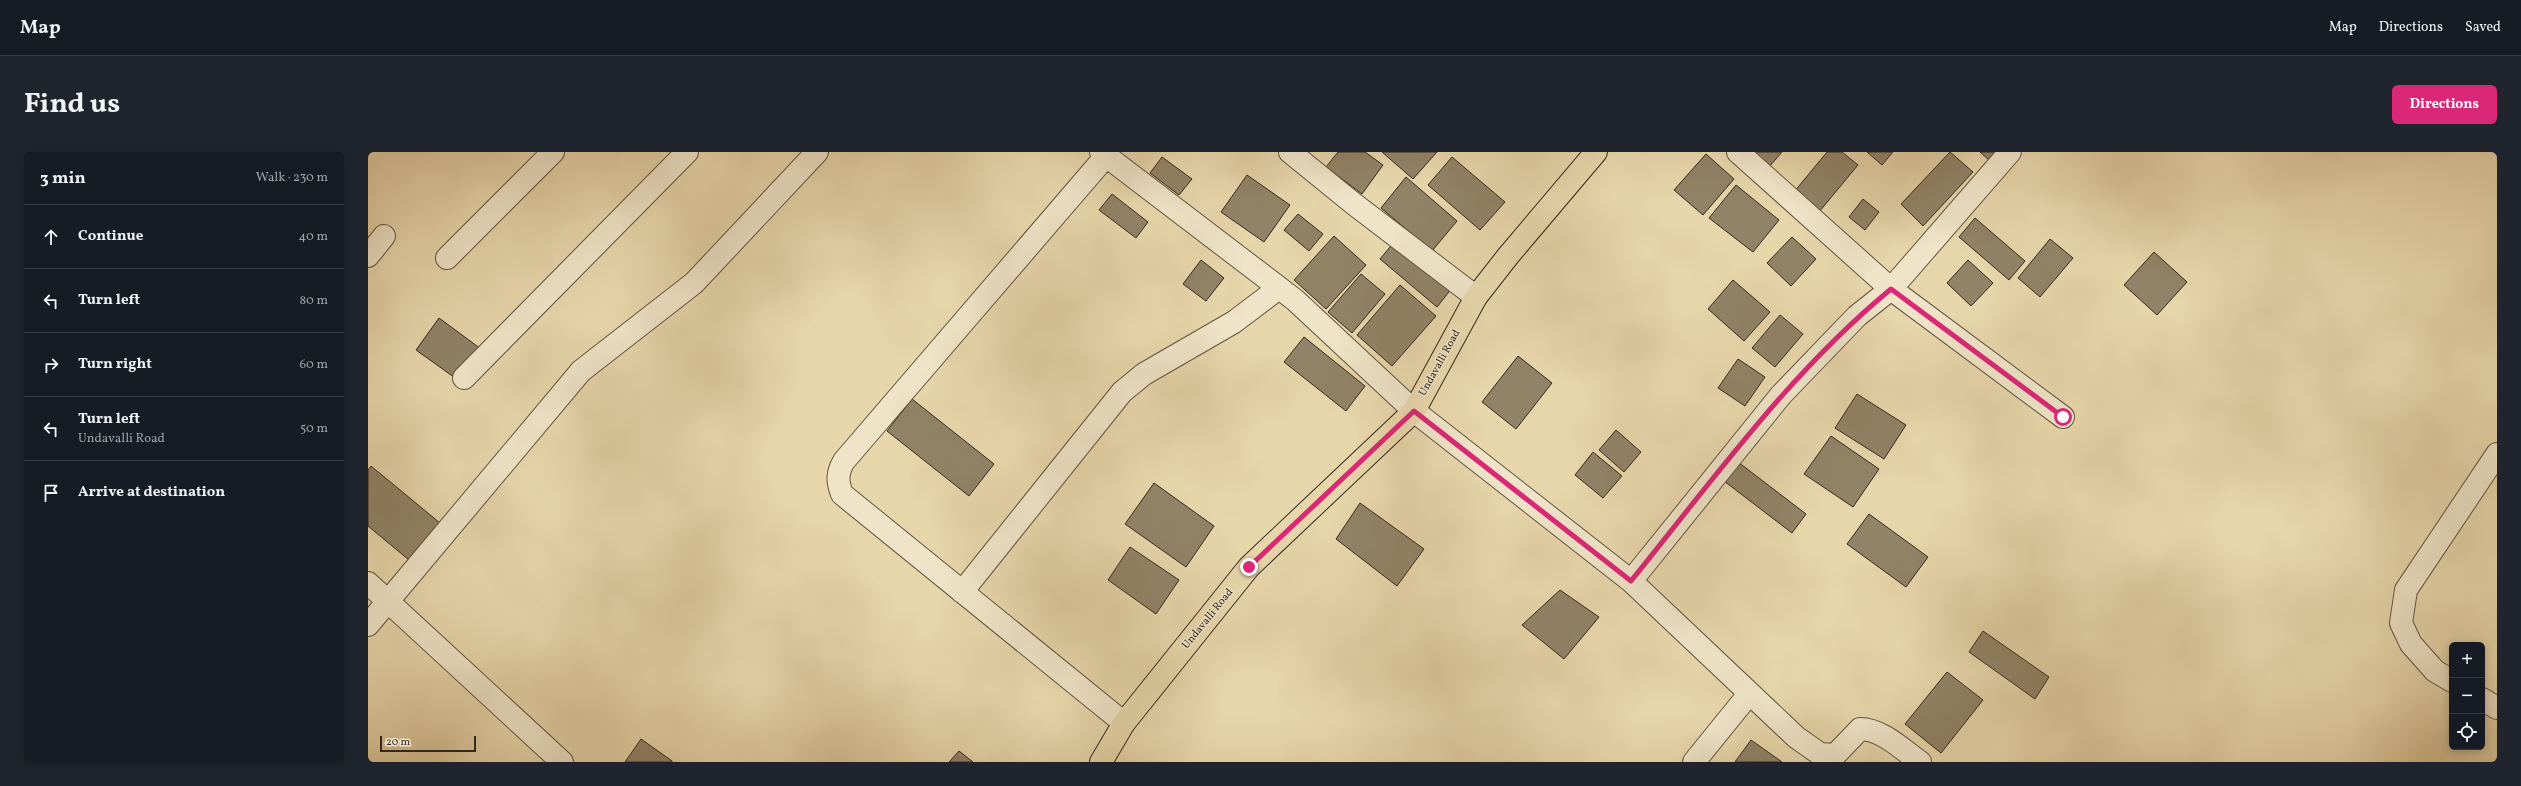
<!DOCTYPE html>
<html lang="en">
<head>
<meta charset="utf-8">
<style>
	body { margin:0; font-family:Vollkorn,serif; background:#20242c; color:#f1f3f6 }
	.controls { position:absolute; right:12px; bottom:12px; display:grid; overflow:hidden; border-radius:6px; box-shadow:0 2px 10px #0003 }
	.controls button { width:36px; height:36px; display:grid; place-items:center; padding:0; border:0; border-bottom:1px solid #363941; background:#171b24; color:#f1f3f6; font:20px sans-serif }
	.scale { position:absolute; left:12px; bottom:10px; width:96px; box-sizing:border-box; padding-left:4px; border:2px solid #34291f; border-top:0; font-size:11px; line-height:14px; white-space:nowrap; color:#34291f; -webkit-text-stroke:3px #efe4c8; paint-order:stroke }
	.stop { position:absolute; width:12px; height:12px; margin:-9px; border:3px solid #db2777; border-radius:50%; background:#fff }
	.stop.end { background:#db2777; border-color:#fff; box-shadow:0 1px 4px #0008 }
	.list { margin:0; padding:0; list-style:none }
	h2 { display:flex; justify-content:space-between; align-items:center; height:52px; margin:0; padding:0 16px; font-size:17px }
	h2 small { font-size:13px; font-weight:400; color:#9ea1a6 }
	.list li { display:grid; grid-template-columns:26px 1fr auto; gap:12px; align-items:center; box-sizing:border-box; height:64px; padding:0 16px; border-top:1px solid #363941 }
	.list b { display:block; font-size:15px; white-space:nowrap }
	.list p { margin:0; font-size:13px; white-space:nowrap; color:#9ea1a6 }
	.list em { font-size:13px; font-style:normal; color:#9ea1a6 }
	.icon { flex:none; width:22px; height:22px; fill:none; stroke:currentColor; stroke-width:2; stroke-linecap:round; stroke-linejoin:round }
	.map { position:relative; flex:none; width:2129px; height:610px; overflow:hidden; border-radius:6px }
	header { display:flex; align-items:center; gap:24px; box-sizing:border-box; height:56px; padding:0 20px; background:#171b24; border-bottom:1px solid #363941 }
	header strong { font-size:19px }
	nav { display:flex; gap:22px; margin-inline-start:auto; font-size:14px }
	.intro { display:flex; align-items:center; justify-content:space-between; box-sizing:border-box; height:96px; padding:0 24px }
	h1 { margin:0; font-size:28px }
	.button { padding:10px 18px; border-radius:6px; background:#db2777; color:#fff; font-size:14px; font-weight:700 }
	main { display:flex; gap:24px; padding:0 24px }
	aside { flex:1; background:#171b24; border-radius:6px; box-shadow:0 2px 10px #0003 }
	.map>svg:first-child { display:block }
	.building { fill:#918367; stroke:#34291f }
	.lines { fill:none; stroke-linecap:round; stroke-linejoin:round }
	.minor-casing { stroke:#615442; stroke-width:24 }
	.major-casing { stroke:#34291f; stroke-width:24 }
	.minor { stroke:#efe4c8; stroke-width:22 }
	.major { stroke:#e7d6aa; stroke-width:22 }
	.route { stroke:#db2777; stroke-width:5 }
	.labels { text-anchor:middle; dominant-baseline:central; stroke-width:3; stroke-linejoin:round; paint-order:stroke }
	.street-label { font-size:11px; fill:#34291f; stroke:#efe4c8 }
</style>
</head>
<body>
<header>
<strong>Map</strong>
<nav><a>Map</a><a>Directions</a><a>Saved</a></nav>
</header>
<div class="intro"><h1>Find us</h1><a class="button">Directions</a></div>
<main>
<aside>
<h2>3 min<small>Walk · 230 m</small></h2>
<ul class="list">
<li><svg class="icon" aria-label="ahead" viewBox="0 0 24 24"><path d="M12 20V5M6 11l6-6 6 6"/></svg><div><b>Continue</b></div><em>40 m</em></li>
<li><svg class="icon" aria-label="left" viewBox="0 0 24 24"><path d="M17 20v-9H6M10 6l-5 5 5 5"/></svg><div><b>Turn left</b></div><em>80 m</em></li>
<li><svg class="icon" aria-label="right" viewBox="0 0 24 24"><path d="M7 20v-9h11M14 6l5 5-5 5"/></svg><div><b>Turn right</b></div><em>60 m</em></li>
<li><svg class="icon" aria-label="left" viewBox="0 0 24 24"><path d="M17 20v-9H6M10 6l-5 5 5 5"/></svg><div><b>Turn left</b><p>Undavalli Road</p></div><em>50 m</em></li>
<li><svg class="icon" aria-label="arrive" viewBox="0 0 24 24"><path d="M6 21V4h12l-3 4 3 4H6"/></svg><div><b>Arrive at destination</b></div></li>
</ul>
</aside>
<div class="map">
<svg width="2129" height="610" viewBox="0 0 2129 610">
	<rect width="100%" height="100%" fill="#e7d6aa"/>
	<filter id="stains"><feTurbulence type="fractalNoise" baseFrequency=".005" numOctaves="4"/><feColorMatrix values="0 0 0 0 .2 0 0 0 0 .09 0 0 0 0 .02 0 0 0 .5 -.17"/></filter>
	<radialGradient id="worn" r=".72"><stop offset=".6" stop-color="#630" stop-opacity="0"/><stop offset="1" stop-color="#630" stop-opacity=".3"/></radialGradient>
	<path class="building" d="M970 0H997L1015 13 994 42 958 15Z
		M1014 0H1069L1045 27Z
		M1384 0H1414L1401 15Z
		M1459 0H1474L1490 13 1451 60 1426 40Z
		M1499 0H1525L1514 13Z
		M1582 0 1605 20 1555 74 1533 52Z
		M1612 0H1629L1621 8Z
		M1338 2 1366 27 1335 63 1306 38Z
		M794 5 824 27 811 43 782 21Z
		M1084 5 1137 50 1112 78 1060 33Z
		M879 23 922 53 896 90 853 60Z
		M1038 25 1089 69 1064 99 1013 56Z
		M1368 33 1411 68 1385 100 1341 66Z
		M744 42 780 70 768 86 731 58Z
		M1495 47 1511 60 1497 78 1481 65Z
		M930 62 955 82 941 99 916 78Z
		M1607 66 1657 109 1641 128 1591 85Z
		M966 84 998 113 958 157 926 128Z
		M1424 85 1448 107 1423 134 1399 111Z
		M1682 87 1705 106 1672 145 1650 126Z
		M1027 89 1084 136 1069 155 1012 107Z
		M1786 100 1819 130 1789 163 1756 133Z
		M833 108 856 126 838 149 815 132Z
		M1600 108 1625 131 1603 154 1579 131Z
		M993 122 1017 142 984 181 960 160Z
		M1365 128 1402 160 1376 189 1340 157Z
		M1032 133 1068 164 1024 214 989 183Z
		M1412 163 1435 182 1407 215 1384 196Z
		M71 166 113 197 90 228 48 198Z
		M936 185 997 234 978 259 916 210Z
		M1150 204 1184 231 1148 277 1114 250Z
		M1370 207 1397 225 1377 254 1350 236Z
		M1489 242 1538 273 1516 307 1467 276Z
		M544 247 626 312 601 344 519 279Z
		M1248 278 1273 300 1256 320 1231 298Z
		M1463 284 1511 317 1485 355 1436 322Z
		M1225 300 1254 324 1235 346 1207 323Z
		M1370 310 1438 362 1424 381 1356 329Z
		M3 314 72 371 41 408 0 374V318Z
		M786 331 846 374 818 415 757 372Z
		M992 351 1056 397 1029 434 968 387Z
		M1501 362 1560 405 1538 435 1479 392Z
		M762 395 811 428 788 462 740 428Z
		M1192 438 1231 465 1196 507 1154 473Z
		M1615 479 1681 525 1667 547 1601 500Z
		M1579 520 1615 548 1573 601 1537 572Z
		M273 587 304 609V610H257Z
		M1383 588 1414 610H1367Z
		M591 599 605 610H581Z"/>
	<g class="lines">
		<g class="minor-casing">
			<path id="minor" d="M733 0 927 148 1046 259 1263 429 1428 585 1452 602 1467 603 1492 577C1514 577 1535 598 1552 610
				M922 0 986 52 1108 145
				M1370 0 1523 137 1695 265
				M738 4 476 309C469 321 469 329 474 342L756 571
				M0 104 16 84
				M79 106 185 0
				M96 226 319 0
				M1263 429 1413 243 1489 164 1523 137 1642 0
				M0 431 194 610
				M594 440 754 240 776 222 866 170 911 136
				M0 473 213 219 326 131 449 0
				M2084 529 2067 519 2043 492 2033 471 2038 438 2129 302
				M2114 547 2129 556
				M1326 610 1381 542"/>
		</g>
		<g class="major-casing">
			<path id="major" d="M733 610 756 571 881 415 1046 259 1108 145 1140 104 1228 0"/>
		</g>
		<use href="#minor" class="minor"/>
		<use href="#major" class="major"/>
	</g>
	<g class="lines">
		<path class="route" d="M881 415 1046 259 1263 429C1345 328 1422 220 1523 137L1695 265"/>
	</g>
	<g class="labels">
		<g class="street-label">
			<text transform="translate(1072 211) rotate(-61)">Undavalli Road</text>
			<text transform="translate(840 467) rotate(-51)">Undavalli Road</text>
		</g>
	</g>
	<rect width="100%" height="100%" filter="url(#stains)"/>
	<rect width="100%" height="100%" fill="url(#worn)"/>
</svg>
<div class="controls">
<button>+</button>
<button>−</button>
<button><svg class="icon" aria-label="locate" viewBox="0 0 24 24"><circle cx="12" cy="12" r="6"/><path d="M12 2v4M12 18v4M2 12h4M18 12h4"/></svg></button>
</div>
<div class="scale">20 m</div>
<div class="stop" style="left:1695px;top:265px"></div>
<div class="stop end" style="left:881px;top:415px"></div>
</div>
</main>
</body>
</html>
